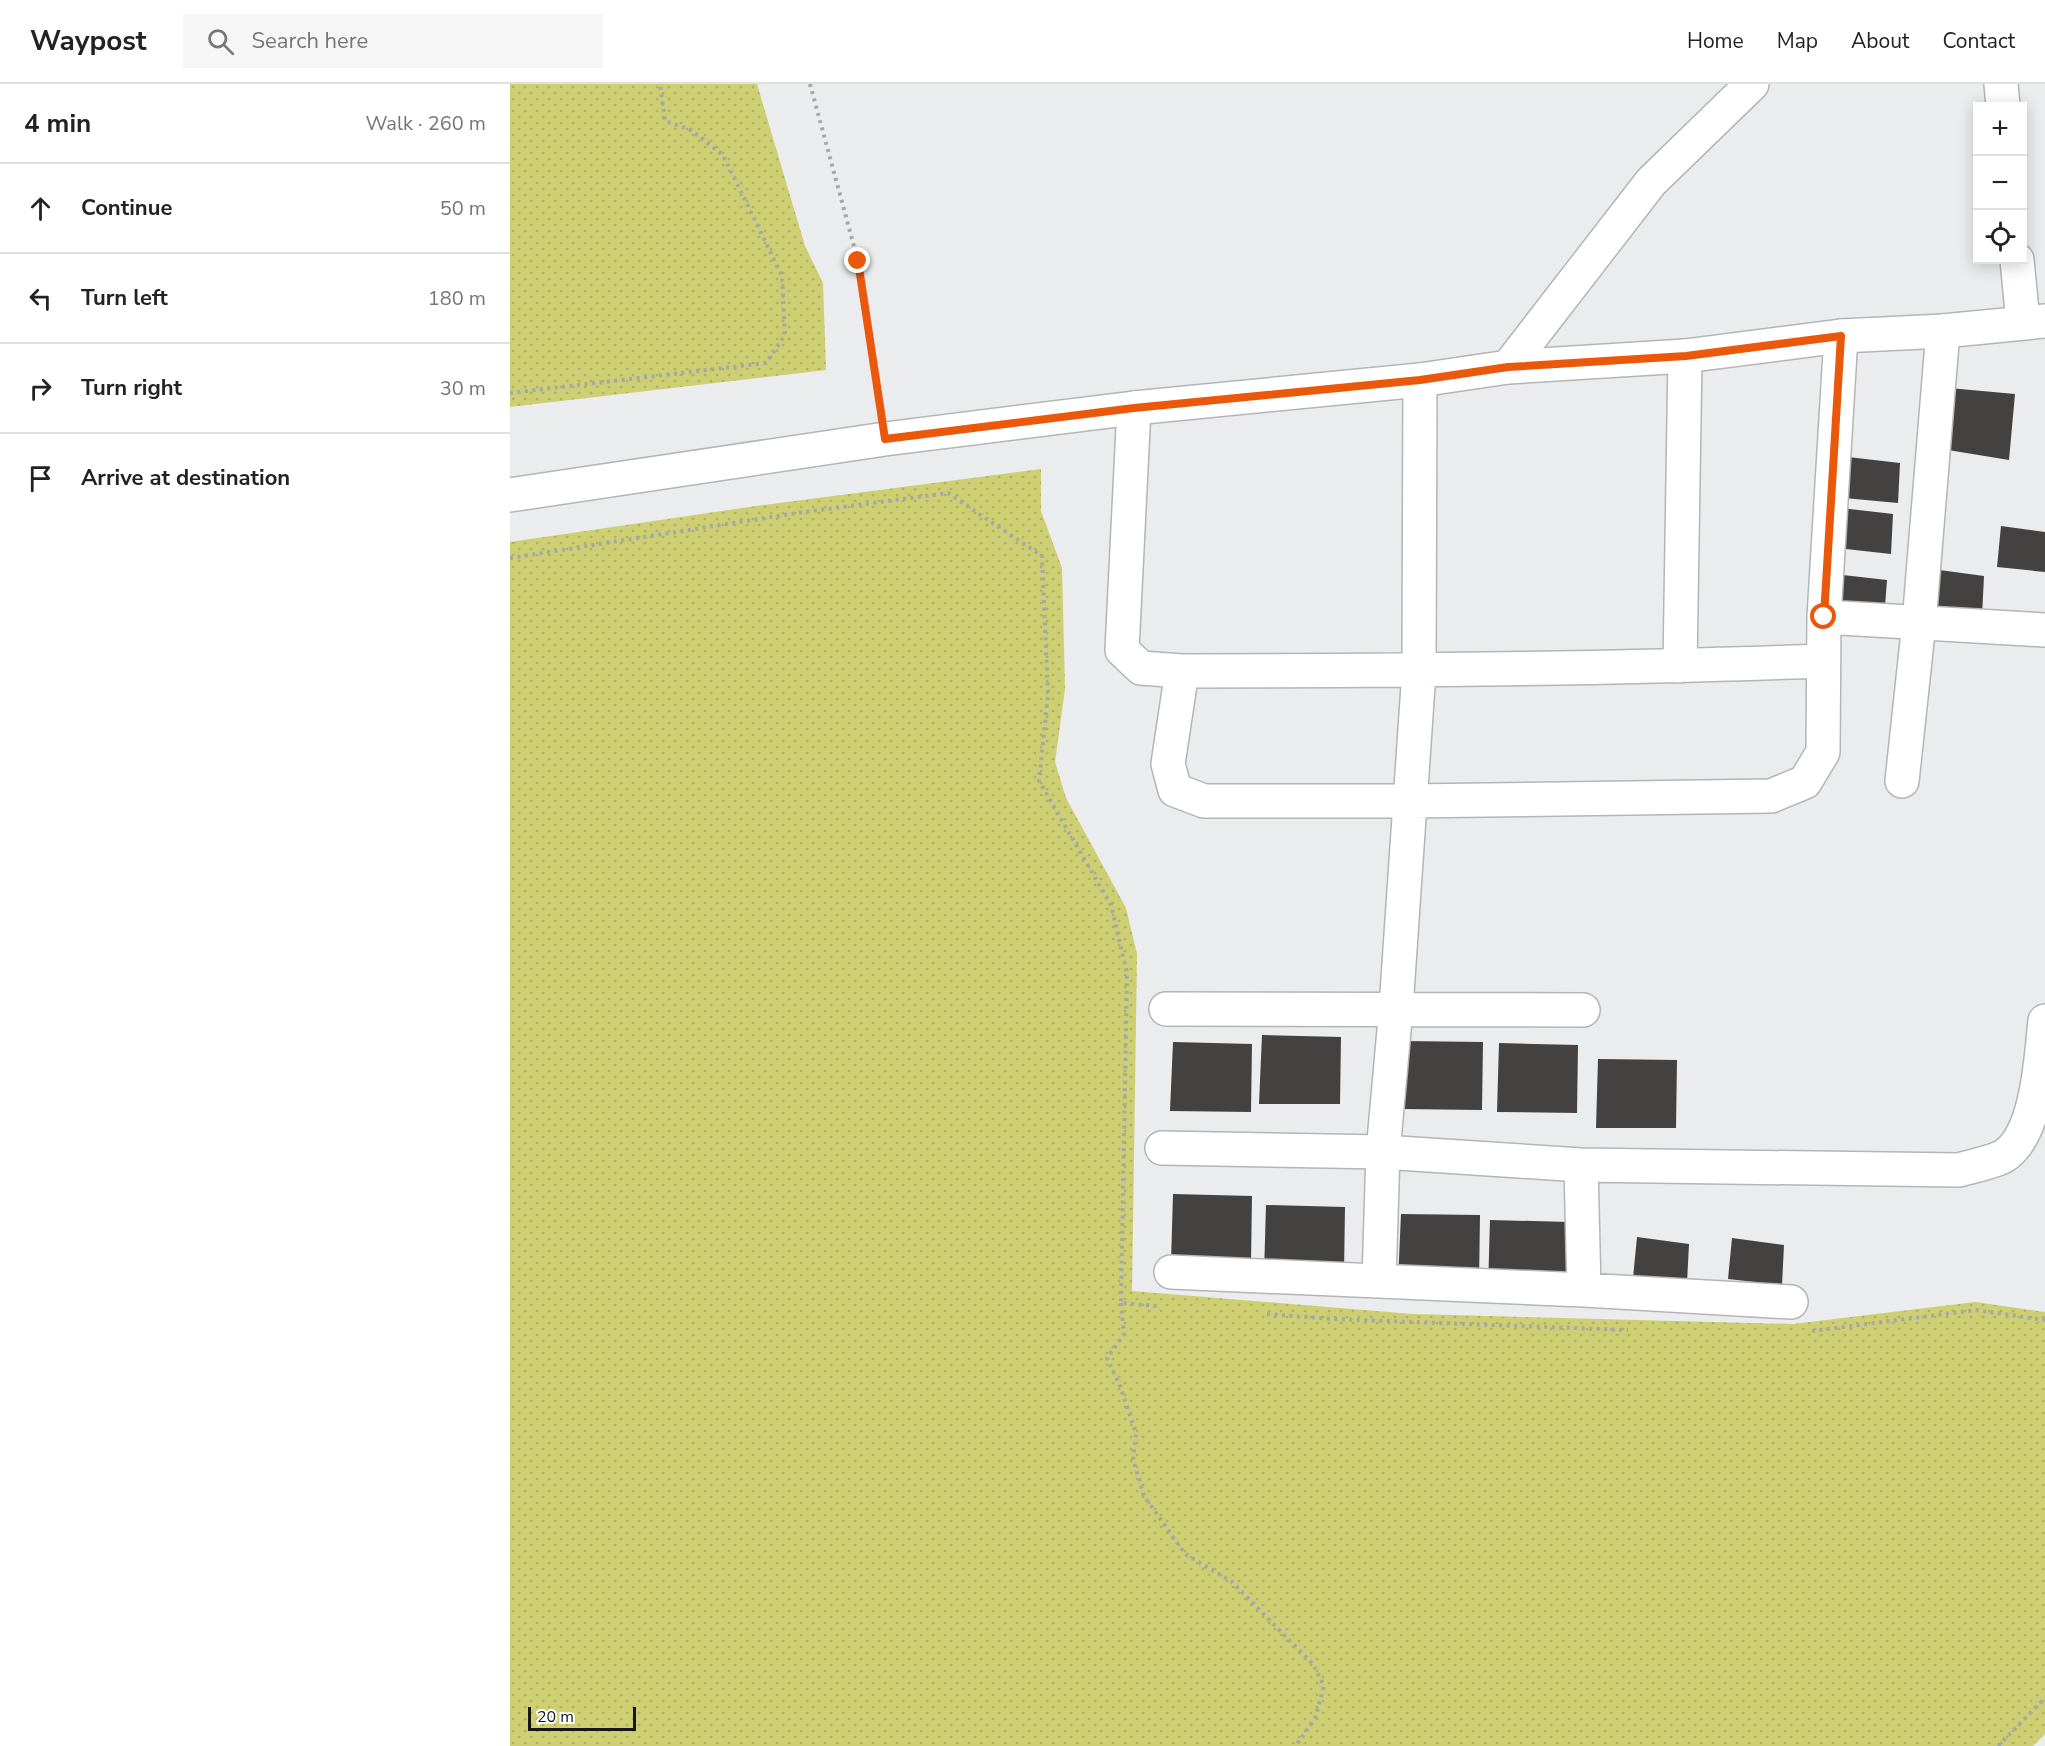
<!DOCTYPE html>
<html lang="en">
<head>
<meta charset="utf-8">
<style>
	body { margin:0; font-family:"Nunito Sans",sans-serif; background:#f6f6f6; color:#222 }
	.controls { position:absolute; right:18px; top:18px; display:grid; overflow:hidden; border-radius:0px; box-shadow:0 3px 15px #0003 }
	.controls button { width:54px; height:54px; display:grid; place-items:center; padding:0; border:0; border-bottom:2px solid #e0e0e0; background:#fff; color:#222; font:30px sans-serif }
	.scale { position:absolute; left:18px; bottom:15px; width:108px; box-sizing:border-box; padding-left:6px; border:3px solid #151617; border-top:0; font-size:16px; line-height:21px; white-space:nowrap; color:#151617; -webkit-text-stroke:4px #fff; paint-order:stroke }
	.stop { position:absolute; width:18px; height:18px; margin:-14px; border:4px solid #ea580c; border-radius:50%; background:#fff }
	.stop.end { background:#ea580c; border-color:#fff; box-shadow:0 2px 6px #0008 }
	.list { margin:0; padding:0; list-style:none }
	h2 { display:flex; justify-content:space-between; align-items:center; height:78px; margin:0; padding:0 24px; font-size:26px }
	h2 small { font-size:20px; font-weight:400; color:#767676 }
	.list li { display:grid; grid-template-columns:39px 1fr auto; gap:18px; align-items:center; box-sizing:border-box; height:90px; padding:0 24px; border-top:2px solid #e0e0e0 }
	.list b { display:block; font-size:22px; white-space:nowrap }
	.list em { font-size:20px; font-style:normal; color:#767676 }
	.icon { flex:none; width:33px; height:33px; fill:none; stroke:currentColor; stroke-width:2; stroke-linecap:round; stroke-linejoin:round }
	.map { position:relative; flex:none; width:1535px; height:1662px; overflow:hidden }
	header { display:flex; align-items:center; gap:36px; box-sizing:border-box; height:84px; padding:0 30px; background:#fff; border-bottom:2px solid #e0e0e0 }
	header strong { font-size:28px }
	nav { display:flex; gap:33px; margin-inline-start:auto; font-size:21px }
	.search { width:420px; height:54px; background:#f6f6f6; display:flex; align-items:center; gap:15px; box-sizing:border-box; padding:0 21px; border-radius:0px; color:#767676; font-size:22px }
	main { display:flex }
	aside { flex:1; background:#fff }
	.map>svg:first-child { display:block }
	.grass { fill:url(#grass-dots) }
	.building { fill:#444141 }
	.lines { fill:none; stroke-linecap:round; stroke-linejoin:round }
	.minor-casing { stroke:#b3b5b7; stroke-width:36 }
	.tertiary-casing { stroke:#b3b5b7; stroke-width:36 }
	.path { stroke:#a6a7a9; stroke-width:4; stroke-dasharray:3 4.5; stroke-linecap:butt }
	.minor { stroke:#fff; stroke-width:33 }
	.tertiary { stroke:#fff; stroke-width:33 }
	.route { stroke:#ea580c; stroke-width:8 }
</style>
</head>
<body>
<header>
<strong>Waypost</strong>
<div class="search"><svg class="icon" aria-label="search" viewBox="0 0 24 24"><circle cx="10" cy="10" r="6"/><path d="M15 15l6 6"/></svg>Search here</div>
<nav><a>Home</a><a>Map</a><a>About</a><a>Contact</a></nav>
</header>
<main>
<aside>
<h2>4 min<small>Walk · 260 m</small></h2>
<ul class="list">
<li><svg class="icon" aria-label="ahead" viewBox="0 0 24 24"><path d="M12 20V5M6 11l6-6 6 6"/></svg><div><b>Continue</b></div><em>50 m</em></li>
<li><svg class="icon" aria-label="left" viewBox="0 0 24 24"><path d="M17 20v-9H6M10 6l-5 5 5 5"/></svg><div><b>Turn left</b></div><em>180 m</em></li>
<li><svg class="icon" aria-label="right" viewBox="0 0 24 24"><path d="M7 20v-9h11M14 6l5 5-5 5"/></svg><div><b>Turn right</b></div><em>30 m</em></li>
<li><svg class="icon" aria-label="arrive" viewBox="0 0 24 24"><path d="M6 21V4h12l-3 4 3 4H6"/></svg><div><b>Arrive at destination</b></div></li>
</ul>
</aside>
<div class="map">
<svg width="1535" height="1662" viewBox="0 0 1535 1662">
	<defs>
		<pattern id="grass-dots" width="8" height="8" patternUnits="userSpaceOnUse" patternTransform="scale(1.5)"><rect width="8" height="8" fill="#cdcf72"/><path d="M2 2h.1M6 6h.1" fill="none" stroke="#afb162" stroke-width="1.8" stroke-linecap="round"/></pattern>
	</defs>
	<rect width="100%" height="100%" fill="#eaecee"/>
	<path class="grass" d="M0 0H247L295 162 313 199 316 286 0 323Z
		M531 385V427L552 484 555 605 545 678 556 714 616 824 627 870 622 1207 903 1230 1283 1240 1465 1218 1535 1228V1650L1523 1662H0V458L239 423Z"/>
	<path class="building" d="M1439 304 1505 310 1499 376 1432 365Z
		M1338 373 1390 379 1388 419 1334 414Z
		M1331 424 1383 430 1381 470 1327 464Z
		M1491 442 1535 448V488L1487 483Z
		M1422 485 1474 492 1472 532 1418 527Z
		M1324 490 1377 496 1374 536 1320 531Z
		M752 951 831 953 830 1020H749Z
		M894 957 973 958 972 1026 892 1025Z
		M663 958 742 960 741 1028 660 1027Z
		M989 959 1068 961 1067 1029 987 1028Z
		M1088 975 1167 976 1166 1044H1086Z
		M663 1110 742 1112 741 1179 661 1178Z
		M756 1121 835 1123 834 1190H754Z
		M891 1130 970 1131 969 1199 888 1198Z
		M980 1136 1059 1138V1205H978Z
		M1127 1153 1179 1160 1177 1199 1123 1194Z
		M1222 1154 1274 1161 1272 1201 1218 1195Z"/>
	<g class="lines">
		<g class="minor-casing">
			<path id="minor" d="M1491 0 1493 22
				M1507 176 1513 238
				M998 283 1141 98 1242 0
				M624 324 612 566 631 584 672 587 658 680 665 706 694 717H899L1261 712 1295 698 1313 668 1314 533 1331 252
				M1314 533 1535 546
				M1170 582 1175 272
				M672 587C886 587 1099 585 1313 577
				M1392 697 1409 539 1433 247
				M656 925 1073 926
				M652 1064 873 1068 1071 1081 1449 1086C1462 1082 1484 1078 1494 1072 1528 1050 1531 973 1535 937
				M1071 1081 1074 1206
				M661 1188 1074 1206 1281 1218
				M869 1197 873 1068 886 924 909 587 910 296"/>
		</g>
		<g class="tertiary-casing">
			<path id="tertiary" d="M0 411 375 355 624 324 910 296 998 283 1175 272 1331 252 1433 247 1535 237"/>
		</g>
		<path class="path" d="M300 0 348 177 370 322
			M0 309 256 279 275 251 272 192 213 71 181 46 155 37 150 0
			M0 474 287 429 438 409 532 472 538 611 529 697 601 821 617 889 611 1219 648 1222
			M611 1219 614 1250 597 1274 610 1302 626 1349 623 1375 634 1412 675 1470 721 1497 803 1580 814 1602 805 1634 786 1662
			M757 1230 823 1235 1118 1246
			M1302 1247 1466 1226 1535 1236
			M1488 1662 1535 1614"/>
		<use href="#minor" class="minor"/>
		<use href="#tertiary" class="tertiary"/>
	</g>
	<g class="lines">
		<path class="route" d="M348 177 375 355 624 324 910 296 998 283 1176 272 1331 252 1314 533"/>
	</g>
</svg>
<div class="controls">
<button>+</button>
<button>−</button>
<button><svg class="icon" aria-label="locate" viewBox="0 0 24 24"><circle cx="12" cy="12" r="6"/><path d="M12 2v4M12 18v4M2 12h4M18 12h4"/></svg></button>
</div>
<div class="scale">20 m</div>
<div class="stop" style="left:1314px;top:533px"></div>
<div class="stop end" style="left:348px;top:177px"></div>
</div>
</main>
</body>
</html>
